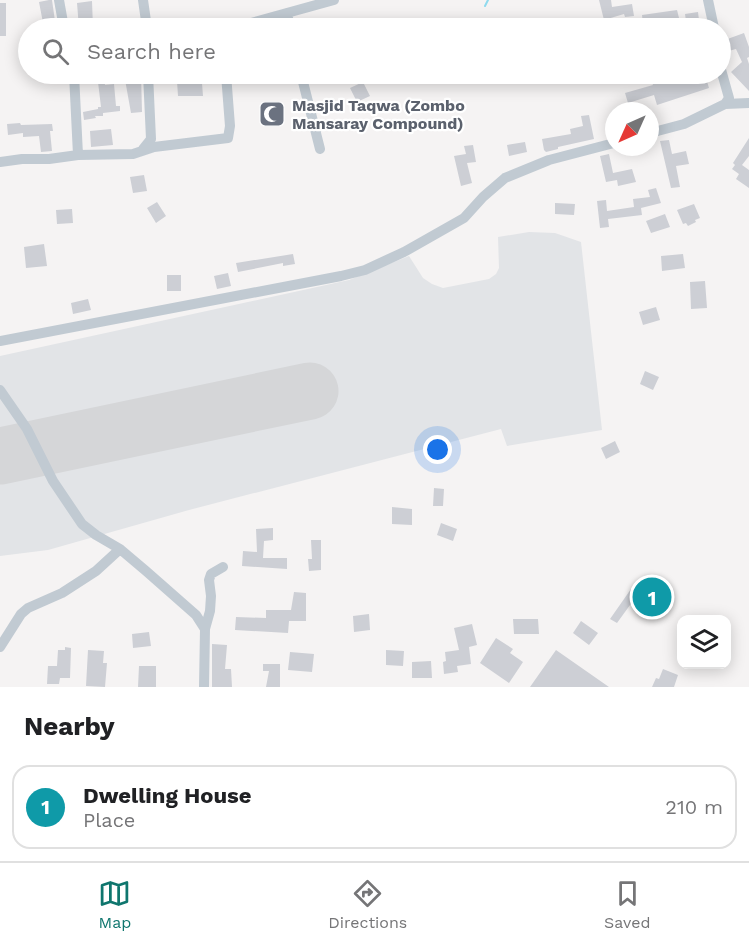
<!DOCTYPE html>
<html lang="en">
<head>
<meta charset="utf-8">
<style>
	body { margin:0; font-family:"Work Sans",sans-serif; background:#f6f6f6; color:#202124 }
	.controls { position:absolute; right:18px; bottom:18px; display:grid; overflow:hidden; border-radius:12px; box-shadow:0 3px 15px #0003 }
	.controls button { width:54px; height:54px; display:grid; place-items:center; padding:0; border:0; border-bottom:2px solid #e0e0e0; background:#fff; color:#202124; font:30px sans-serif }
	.compass { position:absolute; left:605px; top:102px; width:54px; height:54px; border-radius:50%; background:#fff; box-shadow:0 3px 15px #0003; rotate:225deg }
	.you { position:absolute; left:438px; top:450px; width:21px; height:21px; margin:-15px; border:4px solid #fff; border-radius:50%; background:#1a73e8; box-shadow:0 0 0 9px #1a73e833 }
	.badge { display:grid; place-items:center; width:39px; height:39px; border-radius:50%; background:#0f766e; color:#fff; font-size:20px; font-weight:700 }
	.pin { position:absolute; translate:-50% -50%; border:3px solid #fff; box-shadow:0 2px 6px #0006 }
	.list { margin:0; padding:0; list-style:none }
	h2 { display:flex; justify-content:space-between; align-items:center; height:78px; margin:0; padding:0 24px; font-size:26px }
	h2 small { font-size:20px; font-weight:400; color:#757577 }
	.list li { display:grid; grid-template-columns:39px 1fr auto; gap:18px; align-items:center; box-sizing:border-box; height:84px; margin:0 12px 12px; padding:0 12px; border:2px solid #e0e0e0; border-radius:18px }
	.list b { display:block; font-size:22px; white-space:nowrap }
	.list p { margin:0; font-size:20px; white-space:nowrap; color:#757577 }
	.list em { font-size:20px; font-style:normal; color:#757577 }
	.icon { flex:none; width:33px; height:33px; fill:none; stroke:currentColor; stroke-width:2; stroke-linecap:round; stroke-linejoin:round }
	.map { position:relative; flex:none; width:749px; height:687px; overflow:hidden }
	.search { position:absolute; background:#fff; box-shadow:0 3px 15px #0003; left:18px; right:18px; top:18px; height:66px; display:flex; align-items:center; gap:15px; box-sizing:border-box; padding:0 21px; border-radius:33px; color:#757577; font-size:22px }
	.sheet { height:174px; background:#fff }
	nav { display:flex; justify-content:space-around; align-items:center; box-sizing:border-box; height:84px; border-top:2px solid #e0e0e0; background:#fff; font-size:16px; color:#757577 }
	nav a { display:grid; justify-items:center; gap:3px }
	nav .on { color:#0f766e }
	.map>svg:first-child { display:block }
	.airport { fill:#e2e4e7 }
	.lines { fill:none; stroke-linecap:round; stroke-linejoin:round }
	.stream { stroke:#90daee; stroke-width:2 }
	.runway { stroke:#d5d6d8; stroke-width:57 }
	.building { fill:#cdcfd5 }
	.minor { stroke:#c1cad2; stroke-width:10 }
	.labels { text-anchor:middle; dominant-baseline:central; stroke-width:4.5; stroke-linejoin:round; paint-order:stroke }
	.worship-label { font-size:16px; font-weight:bold; fill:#5b616d; stroke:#fff; text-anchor:start }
</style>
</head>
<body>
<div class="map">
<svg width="749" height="687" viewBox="0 0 749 687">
	<rect width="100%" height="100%" fill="#f5f3f3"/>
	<path class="airport" d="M529 232 555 233 581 242 602 430 507 446 501 429 189 510 48 550 0 556V356L349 280 409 256 423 278 432 284 443 288 489 279 496 274 499 268 498 237Z"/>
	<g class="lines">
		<path class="stream" d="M485 6 488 0"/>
		<path class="runway" d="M0 456 310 391"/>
	</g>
	<path class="building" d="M49 0H52L56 28H44L39 2Z
		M599 0H611L612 7 632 4 634 16 625 17 624 14 604 20Z
		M92 1 93 28H79L77 3Z
		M0 3H6V36H0Z
		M677 10 679 18 643 25 642 15Z
		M698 12 700 28H687L685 14Z
		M744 33 749 47V57L747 58 749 64V91L731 72 742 62 736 49 725 52 722 41Z
		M90 74H104L105 85 114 84 116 106H120V111L103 113V116H95L96 118 84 120 83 112 98 109V107H101L98 82 91 83Z
		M124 74H141L142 112 131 113Z
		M682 74H688L690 84 706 78 709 88 657 105 654 95 628 103 625 93 653 85 651 80 667 75V76Z
		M194 80V83H202L203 96H178L177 81Z
		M363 82 370 96 357 102 350 88Z
		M589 115 594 139 558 147V149L546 152 544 150 542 139 571 134 570 129 583 126 581 116Z
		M20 123 21 125 52 124 53 131H50L52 151 41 152 39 136 23 137V133L8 135 7 124Z
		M111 129 113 145 91 147 90 131Z
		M749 138V156L742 165 749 170V188L736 179 739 174 732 169 735 165 733 163Z
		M669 140 672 154 686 151 689 164 676 166 680 187 671 188 660 141Z
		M525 142 527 152 509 156 507 145Z
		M473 145 476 162 467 163 472 183 461 186 454 156 466 154 464 146Z
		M609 154 613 173 632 169 636 182 618 186 617 180 606 182 600 156Z
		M144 175 147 191 133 193 130 177Z
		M656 188 661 203 641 208 642 215 608 219 609 227 600 228 597 201 606 200 607 211 634 207 633 199 650 197 648 190Z
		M157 202 166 216 156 223 147 208Z
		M555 203 575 204 574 215 555 214Z
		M694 204 700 218 695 220 696 222 688 226 686 223 683 224 677 210Z
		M72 209 73 223 57 224 56 210Z
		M665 214 670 227 651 233 646 221Z
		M44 244 47 266 26 268 24 247Z
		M293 254 295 264 283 266V263L238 272 236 263Z
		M683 254 685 268 662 271 661 256Z
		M228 273 231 286 217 289 214 276Z
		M167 275H181V291H167Z
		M705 281 707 308 691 309 690 282Z
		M88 299 91 310 73 314 71 303Z
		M656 307 660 320 643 325 639 312Z
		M645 371 659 377 653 390 640 384Z
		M615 441 620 452 606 459 601 448Z
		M434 488 444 489 443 506H433Z
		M392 507 412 509V525L392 524Z
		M441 523 457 529 453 541 437 535Z
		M273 528V540L264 541 263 558H287V569L242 566 243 551 257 552 256 529Z
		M311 540H321V570L309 571 308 559H312Z
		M631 589 638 594 617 623 610 619Z
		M294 592 306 593V621H289L288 633 235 630 236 617 266 618V610H291Z
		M369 614 370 630 354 632 353 616Z
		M513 619H538L539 634H514Z
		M581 621 598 633 589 645 573 633Z
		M472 624 477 645 469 647 471 664 457 666 458 672 444 674 443 662 446 661 445 652 459 650 454 628Z
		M149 632 151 646 133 648 132 634Z
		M496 638 513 649 510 653 523 662 509 683 480 663Z
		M212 644 227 645 225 669H231L232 687H212Z
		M65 647 71 648 70 678H60L59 684H47L48 666H57L58 650H65Z
		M88 650 104 651 103 663H107L105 687 86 686Z
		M386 650 404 651 403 666 386 665Z
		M556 650 609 687H530Z
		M290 652 314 654 312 672 288 670Z
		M431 661 432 678H412V662Z
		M263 664H280V687H266L269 671H263Z
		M139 666H156V687H138Z
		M663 669 678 675 674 687H652L656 678 659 679Z"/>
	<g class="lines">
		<path class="minor" d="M59 0 64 28
			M143 0 147 28
			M708 0 714 28
			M287 13 290 28
			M233 28 334 0
			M720 66 729 98 725 104
			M74 74 78 155
			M301 74 320 149
			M650 133 684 124 725 104 749 103
			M143 149 151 139 148 74
			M0 162 22 159H49L78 155 133 154 154 147 228 138 230 126 226 74
			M0 341 341 276 365 270 404 252 464 218 483 197 505 178 549 160 614 143
			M0 390 27 429 53 481 82 524 96 535 120 549 146 571 196 615 205 629
			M0 647 21 614 28 608 62 593 96 571 120 549
			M204 687 205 629 210 611 211 596 209 580 211 574 223 567"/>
	</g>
	<defs>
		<g id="mosque-square" transform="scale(1.35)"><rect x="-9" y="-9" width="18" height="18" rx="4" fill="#6b7280" stroke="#fff"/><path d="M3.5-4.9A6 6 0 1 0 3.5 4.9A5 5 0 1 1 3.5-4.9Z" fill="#fff"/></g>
	</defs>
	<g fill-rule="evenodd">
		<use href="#mosque-square" x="272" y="114"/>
	</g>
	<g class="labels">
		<g class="worship-label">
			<text x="292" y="105">Masjid Taqwa (Zombo<tspan x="292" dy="18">Mansaray Compound)</tspan></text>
		</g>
	</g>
</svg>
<div class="controls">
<button><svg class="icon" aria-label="layers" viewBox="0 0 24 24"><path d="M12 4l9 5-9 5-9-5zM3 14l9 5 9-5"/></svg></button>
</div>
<svg class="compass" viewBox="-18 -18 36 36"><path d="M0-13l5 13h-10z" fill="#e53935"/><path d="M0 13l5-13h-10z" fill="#757577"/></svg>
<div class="you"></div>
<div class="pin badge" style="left:652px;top:597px;background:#0f9aa8">1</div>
<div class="search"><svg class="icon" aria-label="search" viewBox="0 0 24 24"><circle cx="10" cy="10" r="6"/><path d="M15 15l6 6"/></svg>Search here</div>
</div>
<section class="sheet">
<h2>Nearby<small></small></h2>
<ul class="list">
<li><span class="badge" style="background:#0f9aa8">1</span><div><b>Dwelling House</b><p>Place</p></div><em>210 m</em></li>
</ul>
</section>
<nav>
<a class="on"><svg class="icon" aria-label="map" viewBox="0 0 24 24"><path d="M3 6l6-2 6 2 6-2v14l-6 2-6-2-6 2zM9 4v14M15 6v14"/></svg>Map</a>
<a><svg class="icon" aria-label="directions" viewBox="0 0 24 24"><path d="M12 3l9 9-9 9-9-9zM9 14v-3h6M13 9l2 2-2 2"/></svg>Directions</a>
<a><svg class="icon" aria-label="saved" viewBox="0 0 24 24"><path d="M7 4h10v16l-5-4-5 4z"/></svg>Saved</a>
</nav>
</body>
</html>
